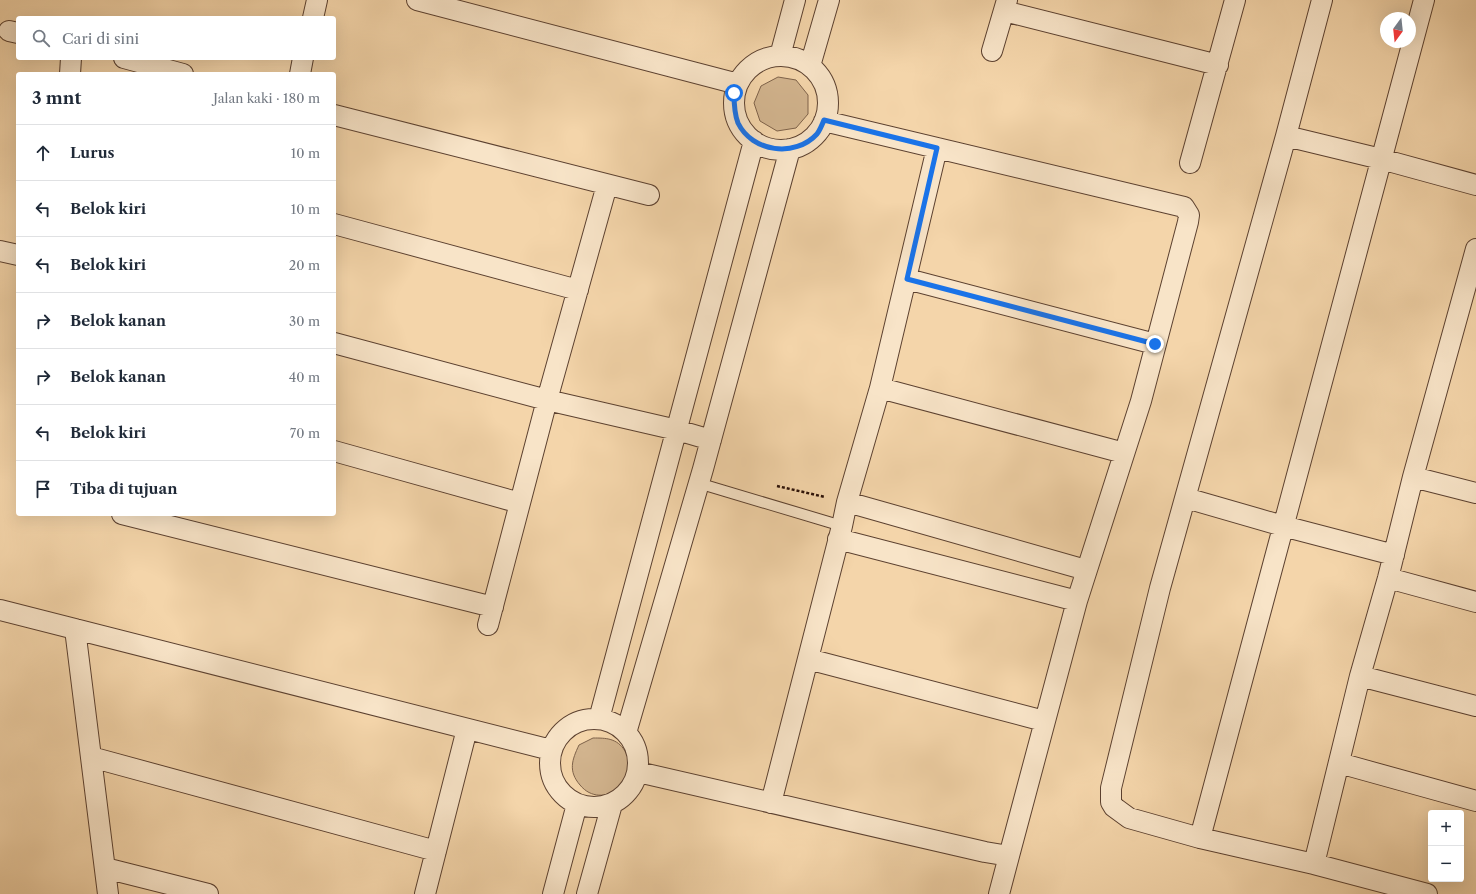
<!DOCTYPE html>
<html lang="id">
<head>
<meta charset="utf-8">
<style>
	body { margin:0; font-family:"Libre Caslon Text",serif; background:#f6f6f7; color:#1f2937 }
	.controls { position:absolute; right:12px; bottom:12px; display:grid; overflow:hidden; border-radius:4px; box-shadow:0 4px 16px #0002 }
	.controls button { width:36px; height:36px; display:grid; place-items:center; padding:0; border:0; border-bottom:1px solid #e0e1e3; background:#fff; color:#1f2937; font:20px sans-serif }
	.compass { position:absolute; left:1380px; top:12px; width:36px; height:36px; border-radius:50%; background:#fff; box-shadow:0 4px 16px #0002; rotate:195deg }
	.stop { position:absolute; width:12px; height:12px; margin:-9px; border:3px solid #1a73e8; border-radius:50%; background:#fff }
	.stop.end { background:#1a73e8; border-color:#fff; box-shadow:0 1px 4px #0008 }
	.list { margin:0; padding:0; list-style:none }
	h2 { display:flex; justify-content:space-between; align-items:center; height:52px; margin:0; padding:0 16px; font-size:17px }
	h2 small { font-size:13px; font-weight:400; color:#747a83 }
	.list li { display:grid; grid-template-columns:26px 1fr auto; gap:12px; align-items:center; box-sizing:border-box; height:56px; padding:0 16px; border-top:1px solid #e0e1e3 }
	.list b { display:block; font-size:15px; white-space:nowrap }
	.list em { font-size:13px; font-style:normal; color:#747a83 }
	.icon { flex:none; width:22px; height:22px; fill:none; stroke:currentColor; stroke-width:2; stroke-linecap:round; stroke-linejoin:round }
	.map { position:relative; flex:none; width:1476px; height:894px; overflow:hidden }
	.search { position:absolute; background:#fff; box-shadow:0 4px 16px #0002; left:16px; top:16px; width:320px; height:44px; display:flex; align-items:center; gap:10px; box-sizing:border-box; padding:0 14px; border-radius:4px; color:#747a83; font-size:15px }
	.panel { position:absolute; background:#fff; box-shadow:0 4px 16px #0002; left:16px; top:72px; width:320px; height:444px; border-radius:4px }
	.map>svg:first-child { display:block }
	.green { fill:#d2b48e; stroke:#7e624a }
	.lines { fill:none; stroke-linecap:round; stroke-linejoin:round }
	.service-casing { stroke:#5c4130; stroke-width:12 }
	.minor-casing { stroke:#5c4130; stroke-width:22 }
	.path { stroke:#2a1007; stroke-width:2.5; stroke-dasharray:3 2; stroke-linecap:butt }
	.service { stroke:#f8e4c8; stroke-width:10 }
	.minor { stroke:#f8e4c8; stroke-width:20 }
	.route { stroke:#1a73e8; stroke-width:5 }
</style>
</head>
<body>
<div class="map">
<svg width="1476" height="894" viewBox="0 0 1476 894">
	<rect width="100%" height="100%" fill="#f4d5aa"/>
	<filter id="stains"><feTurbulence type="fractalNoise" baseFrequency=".005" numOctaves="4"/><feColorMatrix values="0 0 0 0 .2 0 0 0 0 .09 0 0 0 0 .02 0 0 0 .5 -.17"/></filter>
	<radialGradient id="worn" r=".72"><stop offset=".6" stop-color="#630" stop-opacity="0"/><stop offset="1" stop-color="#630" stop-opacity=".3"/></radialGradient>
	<path class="green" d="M778 77 796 80 808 95V114L796 128 777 131 760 121 754 103 761 86Z
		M593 738C606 738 617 738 625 751 643 780 602 812 580 785 568 771 572 760 579 745Z"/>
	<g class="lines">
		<g class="service-casing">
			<path id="service" d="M698 483 842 526"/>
		</g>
		<g class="minor-casing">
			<path id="minor" d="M417 0 738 84
				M1322 0 1286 136 1160 588 1111 788V802L1114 807 1129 818 1200 838 1314 864 1427 894
				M1004 11 1218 65
				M313 18 317 0
				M9 31 18 33
				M992 51 1007 0
				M780 56 795 0
				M734 103a47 47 0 1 1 94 0a47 47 0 1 1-94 0Z
				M124 58 183 74
				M810 66 829 0
				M70 74 71 58
				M300 74 303 58
				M334 115 649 195
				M824 121 1184 207 1189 215 1188 222 1141 401 1077 601 838 539
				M1286 136 1381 159 1476 185
				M1190 163 1235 0
				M334 224 578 290
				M0 251 18 255
				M907 279 1155 344
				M334 343 547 400 677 430 711 440
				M880 388 1124 453
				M334 451 520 503
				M1413 477 1476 493
				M1186 498 1283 526 1394 555
				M847 502 1086 570
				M122 514 493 607
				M1388 578 1476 602
				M0 610 551 750
				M488 625 547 400 607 185
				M75 629 108 894
				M808 659 1044 721
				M1360 676 1476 706
				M550 763a44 44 0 1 1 88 0a44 44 0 1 1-88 0Z
				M599 719 754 141
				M626 733 703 469 790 149
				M91 757 436 851
				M1339 763 1476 801
				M638 772 985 852 1009 856 999 894
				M771 803 842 526 847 502 880 388 937 148
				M1200 838 1424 0
				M1009 856 1077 601
				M1314 864 1360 676 1388 578 1413 477 1476 249
				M105 868 208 894
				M425 894 467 729
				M553 894 577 804
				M587 894 612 804"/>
		</g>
		<path class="path" d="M777 486 825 497"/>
		<use href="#service" class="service"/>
		<use href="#minor" class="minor"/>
	</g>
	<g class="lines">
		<path class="route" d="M734 93C734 103 734 113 738 123 752 152 795 158 817 134 820 130 822 125 824 120L937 148 907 279 1155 344"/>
	</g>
	<rect width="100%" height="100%" filter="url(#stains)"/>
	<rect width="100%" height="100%" fill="url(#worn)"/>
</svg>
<div class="controls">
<button>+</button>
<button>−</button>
</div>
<svg class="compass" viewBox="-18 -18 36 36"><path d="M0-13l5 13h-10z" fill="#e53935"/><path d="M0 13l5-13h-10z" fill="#747a83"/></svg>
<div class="stop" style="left:734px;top:93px"></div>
<div class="stop end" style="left:1155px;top:344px"></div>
<div class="search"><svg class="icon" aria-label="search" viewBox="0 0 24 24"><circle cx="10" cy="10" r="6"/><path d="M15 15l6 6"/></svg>Cari di sini</div>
<section class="panel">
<h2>3 mnt<small>Jalan kaki · 180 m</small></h2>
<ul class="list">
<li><svg class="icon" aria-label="ahead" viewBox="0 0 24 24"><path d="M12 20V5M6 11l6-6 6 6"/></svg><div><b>Lurus</b></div><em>10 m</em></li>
<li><svg class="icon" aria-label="left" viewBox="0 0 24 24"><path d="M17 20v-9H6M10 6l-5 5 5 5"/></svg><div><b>Belok kiri</b></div><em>10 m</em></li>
<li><svg class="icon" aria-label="left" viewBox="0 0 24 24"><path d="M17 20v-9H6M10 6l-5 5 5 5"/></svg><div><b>Belok kiri</b></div><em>20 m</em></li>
<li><svg class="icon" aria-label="right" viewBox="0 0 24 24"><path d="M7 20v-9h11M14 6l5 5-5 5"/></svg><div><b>Belok kanan</b></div><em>30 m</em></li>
<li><svg class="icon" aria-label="right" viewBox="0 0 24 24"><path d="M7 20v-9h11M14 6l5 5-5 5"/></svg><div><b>Belok kanan</b></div><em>40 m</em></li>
<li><svg class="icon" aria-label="left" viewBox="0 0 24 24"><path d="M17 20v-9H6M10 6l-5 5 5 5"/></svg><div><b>Belok kiri</b></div><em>70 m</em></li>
<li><svg class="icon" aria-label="arrive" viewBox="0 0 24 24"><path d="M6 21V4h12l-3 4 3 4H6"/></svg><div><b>Tiba di tujuan</b></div></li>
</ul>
</section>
</div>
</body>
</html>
